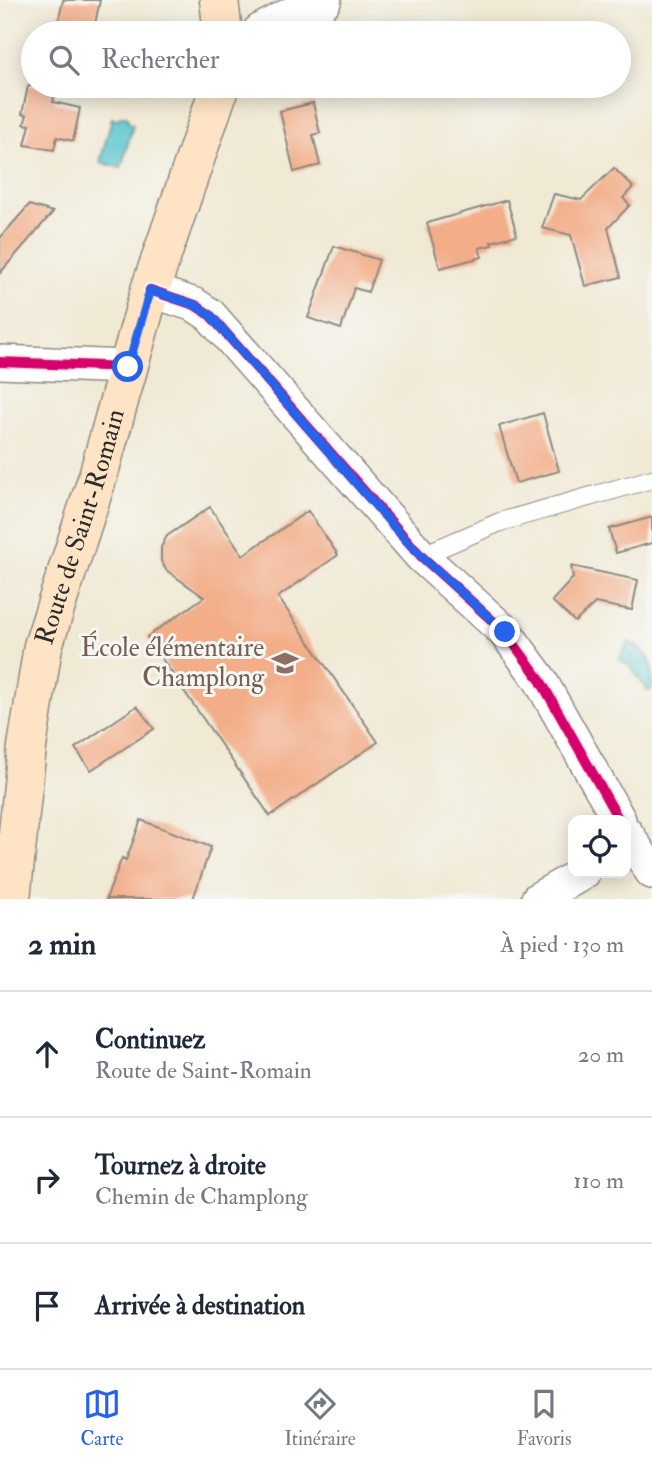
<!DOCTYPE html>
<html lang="fr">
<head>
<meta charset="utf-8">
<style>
	body { margin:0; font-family:"IM FELL Double Pica",serif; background:#f6f6f7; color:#1f2937 }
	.controls { position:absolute; right:21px; bottom:21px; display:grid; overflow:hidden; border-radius:14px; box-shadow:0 4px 18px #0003 }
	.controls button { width:63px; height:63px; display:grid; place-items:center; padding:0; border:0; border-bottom:2px solid #e0e1e3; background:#fff; color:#1f2937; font:35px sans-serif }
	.stop { position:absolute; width:21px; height:21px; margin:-16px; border:5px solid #2563eb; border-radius:50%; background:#fff }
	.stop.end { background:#2563eb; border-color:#fff; box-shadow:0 2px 7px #0008 }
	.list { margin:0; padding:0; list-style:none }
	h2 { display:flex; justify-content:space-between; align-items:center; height:91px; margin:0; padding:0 28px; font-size:30px }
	h2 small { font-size:23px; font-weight:400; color:#747a83 }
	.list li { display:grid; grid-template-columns:46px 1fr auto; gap:21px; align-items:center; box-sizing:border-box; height:126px; padding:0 28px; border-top:2px solid #e0e1e3 }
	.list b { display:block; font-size:26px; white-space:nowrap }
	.list p { margin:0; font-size:23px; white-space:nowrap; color:#747a83 }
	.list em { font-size:23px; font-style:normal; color:#747a83 }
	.icon { flex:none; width:38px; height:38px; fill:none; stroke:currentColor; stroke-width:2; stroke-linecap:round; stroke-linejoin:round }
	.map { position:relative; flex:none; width:652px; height:899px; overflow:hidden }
	.search { position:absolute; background:#fff; box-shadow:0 4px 18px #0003; left:21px; right:21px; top:21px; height:77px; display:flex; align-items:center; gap:18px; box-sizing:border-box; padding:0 24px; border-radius:38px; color:#747a83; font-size:26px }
	.sheet { height:469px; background:#fff }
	nav { display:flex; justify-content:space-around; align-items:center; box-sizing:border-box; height:98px; border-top:2px solid #e0e1e3; background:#fff; font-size:19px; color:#747a83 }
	nav a { display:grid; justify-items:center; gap:4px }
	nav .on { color:#2563eb }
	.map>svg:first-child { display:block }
	.water { fill:#59c6cf; stroke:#42787d; stroke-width:2 }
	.building { fill:#f3ad88 }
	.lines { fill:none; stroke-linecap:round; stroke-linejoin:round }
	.service-casing { stroke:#8e8a80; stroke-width:20 }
	.minor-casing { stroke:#8e8a80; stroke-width:36 }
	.tertiary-casing { stroke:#8e8a80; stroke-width:41 }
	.secondary-casing { stroke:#8e8a80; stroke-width:41 }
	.service { stroke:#fff; stroke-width:18 }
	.minor { stroke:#fff; stroke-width:33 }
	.tertiary { stroke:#fff; stroke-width:38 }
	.secondary { stroke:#fee4c5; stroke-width:38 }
	.cycleway-casing { stroke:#f6f6f2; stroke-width:15 }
	.cycleway { stroke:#d6006c; stroke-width:10 }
	.route { stroke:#2563eb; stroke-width:9 }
	.labels { text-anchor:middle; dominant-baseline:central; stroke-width:6; stroke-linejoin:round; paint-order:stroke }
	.street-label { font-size:26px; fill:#2b2b2b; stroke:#f6f6f2 }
	.education-label { font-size:26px; fill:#785e54; stroke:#f6f6f2; text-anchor:end }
</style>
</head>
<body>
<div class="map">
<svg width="652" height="899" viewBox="0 0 652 899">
	<rect width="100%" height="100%" fill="#f6f6f2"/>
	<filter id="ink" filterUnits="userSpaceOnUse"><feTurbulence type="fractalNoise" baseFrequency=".0143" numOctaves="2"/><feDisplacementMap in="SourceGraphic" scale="14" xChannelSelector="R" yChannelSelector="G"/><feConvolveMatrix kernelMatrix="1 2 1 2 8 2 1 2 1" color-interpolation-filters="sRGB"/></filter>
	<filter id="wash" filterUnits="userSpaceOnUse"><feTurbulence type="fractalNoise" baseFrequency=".00686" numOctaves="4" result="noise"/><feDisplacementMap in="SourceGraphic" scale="28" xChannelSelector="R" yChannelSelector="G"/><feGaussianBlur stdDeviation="1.57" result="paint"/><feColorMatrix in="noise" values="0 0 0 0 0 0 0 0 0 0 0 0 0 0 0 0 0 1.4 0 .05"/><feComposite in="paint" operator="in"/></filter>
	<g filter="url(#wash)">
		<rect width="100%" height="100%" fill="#f0e9d4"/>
		<path class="water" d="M122 116H126L129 123 133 125 121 168 100 162 112 118 116 120Z
			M629 642C652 654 652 661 652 689L648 691 631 667 619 659Z"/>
		<g id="blocks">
			<path class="building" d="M63 0H100L94 29 58 23Z
				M28 86H57L53 102 80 108 73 141 57 137 54 150 25 145 30 125 24 124 27 115 22 114Z
				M313 103 320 133 313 135 320 165 294 172 280 111Z
				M614 168 633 187 623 198 630 205 608 228 621 277 585 286 571 235 542 228 554 194 581 200Z
				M507 200 517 235 491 242 492 245 479 248 482 257 440 268 427 223Z
				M29 205 53 212 0 273V238Z
				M334 246 379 260 368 292 354 288 341 329 308 318Z
				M543 413 559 471 516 483 499 426Z
				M210 507 243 555 308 511 338 555 278 597 378 742 270 816 147 637 204 597 166 570 161 561V547L167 536Z
				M652 517V543L616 553 609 529Z
				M571 566 638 580 632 610 595 603 575 622 552 601 573 578Z
				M137 706 154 729 91 770 75 748Z
				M141 820 211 847 193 899H106L122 858 126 860Z"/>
		</g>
	</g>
	<g filter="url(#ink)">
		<use href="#blocks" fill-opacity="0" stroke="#8e8a80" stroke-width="2"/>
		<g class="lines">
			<g class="service-casing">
				<path id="service" d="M421 556 500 522 652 479"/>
			</g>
			<g class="minor-casing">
				<path id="minor" d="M150 290 195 305 210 315 421 556 505 632 539 678 619 820
					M0 362 128 367
					M626 833 652 872
					M538 899 583 873"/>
			</g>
			<g class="tertiary-casing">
				<path id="tertiary" d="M261 33 322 0"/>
			</g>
			<g class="secondary-casing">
				<g id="secondary">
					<path d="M219 0 223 33"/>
					<path id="s1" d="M11 899 27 747 43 646 98 476 150 290 217 95 218 86"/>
				</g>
			</g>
			<use href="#service" class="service"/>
			<use href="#minor" class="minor"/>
			<use href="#tertiary" class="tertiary"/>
			<use href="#secondary" class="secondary"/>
			<g class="cycleway-casing">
				<path id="cycleway" d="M150 290 195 305 210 315 421 556 505 632 539 678 619 820
					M0 362 128 367"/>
			</g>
			<use href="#cycleway" class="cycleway"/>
		</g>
	</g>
	<g class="lines" filter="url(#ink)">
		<path class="route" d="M128 367 150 290 195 305 210 315 395 528 421 556 505 632"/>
	</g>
	<defs>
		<g id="school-bare" transform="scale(2.1)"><path d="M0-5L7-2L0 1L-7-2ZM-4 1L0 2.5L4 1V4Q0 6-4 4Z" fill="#8d6e63" stroke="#f6f6f2" stroke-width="2.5" paint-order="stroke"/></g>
	</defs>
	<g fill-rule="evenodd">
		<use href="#school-bare" x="285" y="663"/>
	</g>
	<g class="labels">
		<g class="street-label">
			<text stroke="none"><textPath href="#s1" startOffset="380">Route de Saint-Romain</textPath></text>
		</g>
		<g class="education-label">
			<text x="264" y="648">École élémentaire<tspan x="264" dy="30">Champlong</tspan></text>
		</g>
	</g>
</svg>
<div class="controls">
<button><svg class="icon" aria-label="locate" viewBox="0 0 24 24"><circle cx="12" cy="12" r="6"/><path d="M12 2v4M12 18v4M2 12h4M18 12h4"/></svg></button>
</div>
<div class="stop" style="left:128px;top:367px"></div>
<div class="stop end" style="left:505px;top:632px"></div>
<div class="search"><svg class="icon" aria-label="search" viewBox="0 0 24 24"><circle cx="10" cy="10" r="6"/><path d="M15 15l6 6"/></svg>Rechercher</div>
</div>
<section class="sheet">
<h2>2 min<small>À pied · 130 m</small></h2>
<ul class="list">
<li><svg class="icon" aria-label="ahead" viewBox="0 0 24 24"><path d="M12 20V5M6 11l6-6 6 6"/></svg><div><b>Continuez</b><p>Route de Saint-Romain</p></div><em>20 m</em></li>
<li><svg class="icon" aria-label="right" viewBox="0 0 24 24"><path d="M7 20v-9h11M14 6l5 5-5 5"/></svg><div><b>Tournez à droite</b><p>Chemin de Champlong</p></div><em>110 m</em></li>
<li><svg class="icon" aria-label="arrive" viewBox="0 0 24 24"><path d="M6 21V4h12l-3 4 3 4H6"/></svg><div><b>Arrivée à destination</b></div></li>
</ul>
</section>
<nav>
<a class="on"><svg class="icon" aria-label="map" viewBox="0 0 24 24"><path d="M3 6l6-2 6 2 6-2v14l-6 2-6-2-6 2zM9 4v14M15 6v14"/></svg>Carte</a>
<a><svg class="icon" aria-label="directions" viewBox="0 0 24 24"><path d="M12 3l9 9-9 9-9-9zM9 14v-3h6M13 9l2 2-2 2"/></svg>Itinéraire</a>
<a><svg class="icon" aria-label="saved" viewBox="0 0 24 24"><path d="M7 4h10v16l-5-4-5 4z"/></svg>Favoris</a>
</nav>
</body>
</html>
